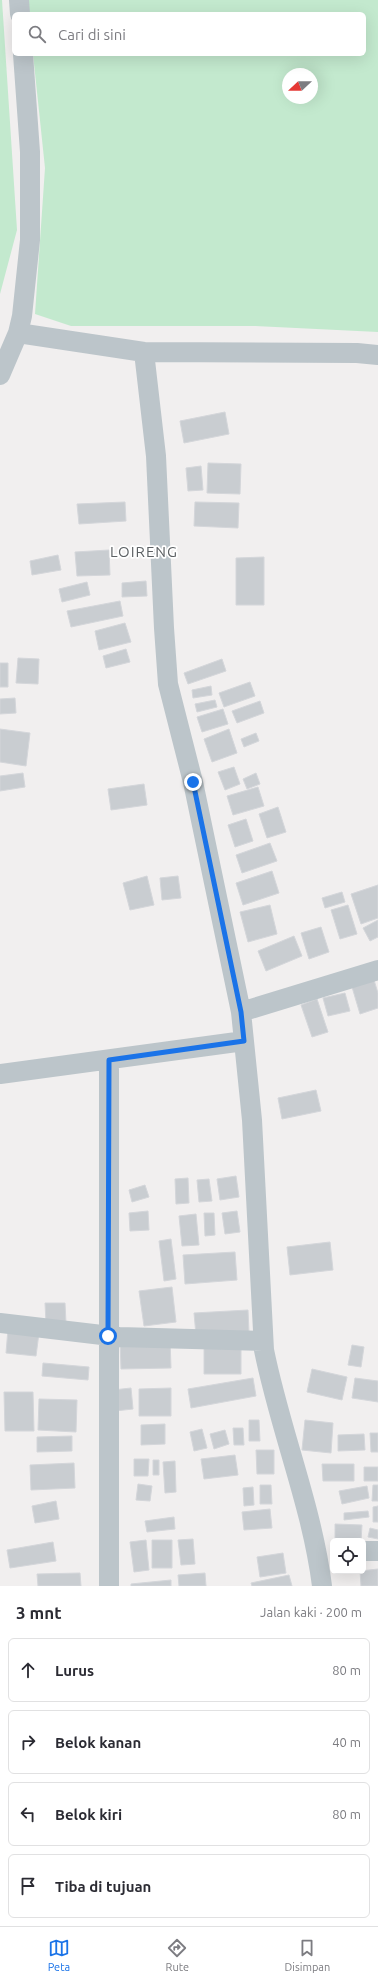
<!DOCTYPE html>
<html lang="id">
<head>
<meta charset="utf-8">
<style>
	body { margin:0; font-family:Ubuntu,sans-serif; background:#f7f7f7; color:#2b2b33 }
	.controls { position:absolute; right:12px; bottom:12px; display:grid; overflow:hidden; border-radius:6px; box-shadow:0 4px 16px #0002 }
	.controls button { width:36px; height:36px; display:grid; place-items:center; padding:0; border:0; border-bottom:1px solid #e1e1e2; background:#fff; color:#2b2b33; font:20px sans-serif }
	.compass { position:absolute; left:282px; top:68px; width:36px; height:36px; border-radius:50%; background:#fff; box-shadow:0 4px 16px #0002; rotate:248deg }
	.stop { position:absolute; width:12px; height:12px; margin:-9px; border:3px solid #1a73e8; border-radius:50%; background:#fff }
	.stop.end { background:#1a73e8; border-color:#fff; box-shadow:0 1px 4px #0008 }
	.list { margin:0; padding:0; list-style:none }
	h2 { display:flex; justify-content:space-between; align-items:center; height:52px; margin:0; padding:0 16px; font-size:17px }
	h2 small { font-size:13px; font-weight:400; color:#7c7c81 }
	.list li { display:grid; grid-template-columns:26px 1fr auto; gap:12px; align-items:center; box-sizing:border-box; height:64px; margin:0 8px 8px; padding:0 8px; border:1px solid #e1e1e2; border-radius:6px }
	.list b { display:block; font-size:15px; white-space:nowrap }
	.list em { font-size:13px; font-style:normal; color:#7c7c81 }
	.icon { flex:none; width:22px; height:22px; fill:none; stroke:currentColor; stroke-width:2; stroke-linecap:round; stroke-linejoin:round }
	.map { position:relative; flex:none; width:378px; height:1586px; overflow:hidden }
	.search { position:absolute; background:#fff; box-shadow:0 4px 16px #0002; left:12px; right:12px; top:12px; height:44px; display:flex; align-items:center; gap:10px; box-sizing:border-box; padding:0 14px; border-radius:6px; color:#7c7c81; font-size:15px }
	.sheet { height:340px; background:#fff }
	nav { display:flex; justify-content:space-around; align-items:center; box-sizing:border-box; height:56px; border-top:1px solid #e1e1e2; background:#fff; font-size:11px; color:#7c7c81 }
	nav a { display:grid; justify-items:center; gap:2px }
	nav .on { color:#1a73e8 }
	.map>svg:first-child { display:block }
	.green { fill:#c3e9ce; fill-rule:evenodd }
	.building { fill:#c9cdd1; stroke:#d4d6da }
	.lines { fill:none; stroke-linecap:round; stroke-linejoin:round }
	.minor { stroke:#bcc5ca; stroke-width:20 }
	.route { stroke:#1a73e8; stroke-width:5 }
	.labels { text-anchor:middle; dominant-baseline:central; stroke-width:3.5; stroke-linejoin:round; paint-order:stroke }
	.quarter-label { font-size:15px; letter-spacing:1px; fill:#5c6063; stroke:#fff }
</style>
</head>
<body>
<div class="map">
<svg width="378" height="1586" viewBox="0 0 378 1586">
	<rect width="100%" height="100%" fill="#f1efef"/>
	<path class="green" d="M0 0H2L17 230 0 294Z
		M28 0H378V332L255 326H71L35 314 45 168 33 54H364V14H29ZM288 74H312V98H288Z"/>
	<path class="building" d="M225 412 229 434 184 443 180 421Z
		M208 463 241 464 240 494 207 493Z
		M201 466 203 490 188 491 186 468Z
		M125 502 126 521 79 524 77 504Z
		M195 502 239 503 238 528 194 526Z
		M109 550 110 575 77 576 75 552Z
		M58 555 61 570 32 575 30 561Z
		M264 557V605H236V558Z
		M146 581 147 596 122 597V583Z
		M87 582 90 595 62 602 59 589Z
		M120 601 123 616 71 627 67 611Z
		M125 623 131 642 99 650 95 631Z
		M126 649 130 662 106 668 103 656Z
		M18 658 39 659 38 684 16 683Z
		M222 659 226 671 188 684 184 673Z
		M0 663H8V687H0Z
		M250 682 255 696 224 707 219 693Z
		M211 686 212 695 193 698 192 690Z
		M15 698 16 713 0 714V699Z
		M215 700 217 707 197 712 195 704Z
		M260 701 264 713 237 723 232 711Z
		M223 709 228 724 202 732 197 717Z
		M0 729 30 733 26 766 0 762Z
		M229 729 237 753 212 762 204 739Z
		M256 733 259 741 244 747 241 739Z
		M234 767 240 784 225 790 218 772Z
		M23 773 25 787 0 791V776Z
		M256 773 260 784 247 789 243 779Z
		M144 784 147 805 111 810 108 789Z
		M258 787 264 806 233 815 227 796Z
		M278 807 286 832 267 838 259 814Z
		M246 819 253 841 235 847 228 825Z
		M270 843 277 861 242 873 236 855Z
		M272 871 279 893 243 905 236 883Z
		M147 876 154 905 130 910 123 883Z
		M178 876 181 898 162 900 160 878Z
		M378 885V918L361 924 351 894Z
		M342 892 345 902 325 908 322 898Z
		M270 905 277 934 248 942 240 912Z
		M348 905 357 934 340 939 331 910Z
		M378 920V937L370 941 363 928Z
		M321 927 329 952 309 959 301 933Z
		M294 936 302 956 266 971 258 951Z
		M374 980 378 993V1008L360 1014 352 987Z
		M345 993 350 1011 328 1016 323 998Z
		M317 999 328 1032 312 1037 301 1005Z
		M316 1090 321 1111 282 1119 278 1098Z
		M236 1176 239 1197 220 1200 217 1179Z
		M188 1178 189 1203 176 1204 175 1179Z
		M209 1179 212 1201 199 1202 197 1180Z
		M145 1185 149 1197 132 1202 129 1190Z
		M148 1211 149 1230 130 1231 129 1213Z
		M237 1211 240 1232 225 1234 222 1213Z
		M204 1213H214L215 1235 205 1236Z
		M196 1214 199 1245 182 1246 179 1216Z
		M171 1239 176 1279 164 1281 159 1241Z
		M330 1242 333 1270 290 1275 287 1247Z
		M235 1252 237 1280 185 1284 183 1255Z
		M172 1287 176 1322 144 1326 139 1291Z
		M45 1303H65L66 1323H46Z
		M248 1310 249 1333 196 1335 194 1313Z
		M8 1329 39 1333 36 1356 6 1353Z
		M170 1339 171 1368 121 1369 120 1340Z
		M352 1345 364 1347 361 1367 348 1365Z
		M204 1348H241V1374H204Z
		M43 1363 89 1367 88 1380 42 1376Z
		M312 1369 347 1377 342 1400 307 1392Z
		M253 1378 256 1396 191 1408 188 1389Z
		M355 1378 378 1381V1402L352 1398Z
		M131 1388 133 1409 115 1411 113 1390Z
		M171 1388V1416H139V1389Z
		M4 1392H33L34 1431H5Z
		M39 1399 77 1400 76 1432 38 1430Z
		M249 1420H259L260 1441H249Z
		M305 1420 333 1423 331 1453 302 1450Z
		M165 1424V1444L141 1445V1425Z
		M233 1428H243L244 1445H234Z
		M202 1429 207 1448 194 1451 190 1432Z
		M225 1430 229 1444 214 1449 210 1434Z
		M370 1433H378V1452H371Z
		M364 1434 365 1450 338 1451V1435Z
		M72 1436V1451L37 1452V1437Z
		M256 1450H274V1474H257Z
		M235 1455 238 1475 204 1479 201 1459Z
		M134 1459H149L148 1476H134Z
		M153 1460H159V1475H153Z
		M175 1461 176 1492 165 1493 163 1462Z
		M74 1463 75 1488 31 1490 30 1465Z
		M322 1464H354V1481H323Z
		M364 1467H378V1481H364Z
		M138 1484 152 1486 150 1501 136 1500Z
		M260 1485H271L272 1504H260Z
		M373 1485H378V1501H372Z
		M367 1486 369 1498 342 1504 339 1491Z
		M253 1487 254 1505 244 1506 243 1488Z
		M56 1501 59 1519 35 1523 32 1506Z
		M378 1506V1522H373V1507Z
		M270 1509 272 1528 244 1530 242 1512Z
		M368 1511 369 1517 344 1520V1513Z
		M174 1517 175 1529 147 1532 145 1521Z
		M335 1524 362 1525 361 1541H335Z
		M370 1528 378 1530V1539L368 1537Z
		M193 1539 195 1564 181 1565 178 1540Z
		M146 1540 149 1570 134 1572 130 1542Z
		M152 1540H172V1568H152Z
		M53 1542 56 1561 10 1568 7 1550Z
		M283 1553 286 1573 260 1577 257 1557Z
		M378 1569V1586H361L360 1571Z
		M80 1573 81 1586H38L37 1574Z
		M205 1573 206 1586H179L178 1575Z
		M289 1575 292 1586H252L251 1583Z
		M171 1580V1586H131V1584Z"/>
	<g class="lines">
		<path class="minor" d="M19 0 20 14
			M18 333 144 352 357 353 378 355
			M144 352 156 456 164 628 168 684 193 782 241 1012 252 1120 264 1350C280 1430 312 1506 322 1586
			M0 375 18 333 22 316 30 240V152L23 54
			M241 1012 378 970
			M0 1074 244 1041
			M0 1323 119 1337 263 1341
			M363 1551H378
			M109 1586V1060"/>
	</g>
	<g class="lines">
		<path class="route" d="M108 1336 109 1060 244 1041 241 1012 193 782"/>
	</g>
	<g class="labels">
		<g class="quarter-label">
			<text x="144" y="551">LOIRENG</text>
		</g>
	</g>
</svg>
<div class="controls">
<button><svg class="icon" aria-label="locate" viewBox="0 0 24 24"><circle cx="12" cy="12" r="6"/><path d="M12 2v4M12 18v4M2 12h4M18 12h4"/></svg></button>
</div>
<svg class="compass" viewBox="-18 -18 36 36"><path d="M0-13l5 13h-10z" fill="#e53935"/><path d="M0 13l5-13h-10z" fill="#7c7c81"/></svg>
<div class="stop" style="left:108px;top:1336px"></div>
<div class="stop end" style="left:193px;top:782px"></div>
<div class="search"><svg class="icon" aria-label="search" viewBox="0 0 24 24"><circle cx="10" cy="10" r="6"/><path d="M15 15l6 6"/></svg>Cari di sini</div>
</div>
<section class="sheet">
<h2>3 mnt<small>Jalan kaki · 200 m</small></h2>
<ul class="list">
<li><svg class="icon" aria-label="ahead" viewBox="0 0 24 24"><path d="M12 20V5M6 11l6-6 6 6"/></svg><div><b>Lurus</b></div><em>80 m</em></li>
<li><svg class="icon" aria-label="right" viewBox="0 0 24 24"><path d="M7 20v-9h11M14 6l5 5-5 5"/></svg><div><b>Belok kanan</b></div><em>40 m</em></li>
<li><svg class="icon" aria-label="left" viewBox="0 0 24 24"><path d="M17 20v-9H6M10 6l-5 5 5 5"/></svg><div><b>Belok kiri</b></div><em>80 m</em></li>
<li><svg class="icon" aria-label="arrive" viewBox="0 0 24 24"><path d="M6 21V4h12l-3 4 3 4H6"/></svg><div><b>Tiba di tujuan</b></div></li>
</ul>
</section>
<nav>
<a class="on"><svg class="icon" aria-label="map" viewBox="0 0 24 24"><path d="M3 6l6-2 6 2 6-2v14l-6 2-6-2-6 2zM9 4v14M15 6v14"/></svg>Peta</a>
<a><svg class="icon" aria-label="directions" viewBox="0 0 24 24"><path d="M12 3l9 9-9 9-9-9zM9 14v-3h6M13 9l2 2-2 2"/></svg>Rute</a>
<a><svg class="icon" aria-label="saved" viewBox="0 0 24 24"><path d="M7 4h10v16l-5-4-5 4z"/></svg>Disimpan</a>
</nav>
</body>
</html>
